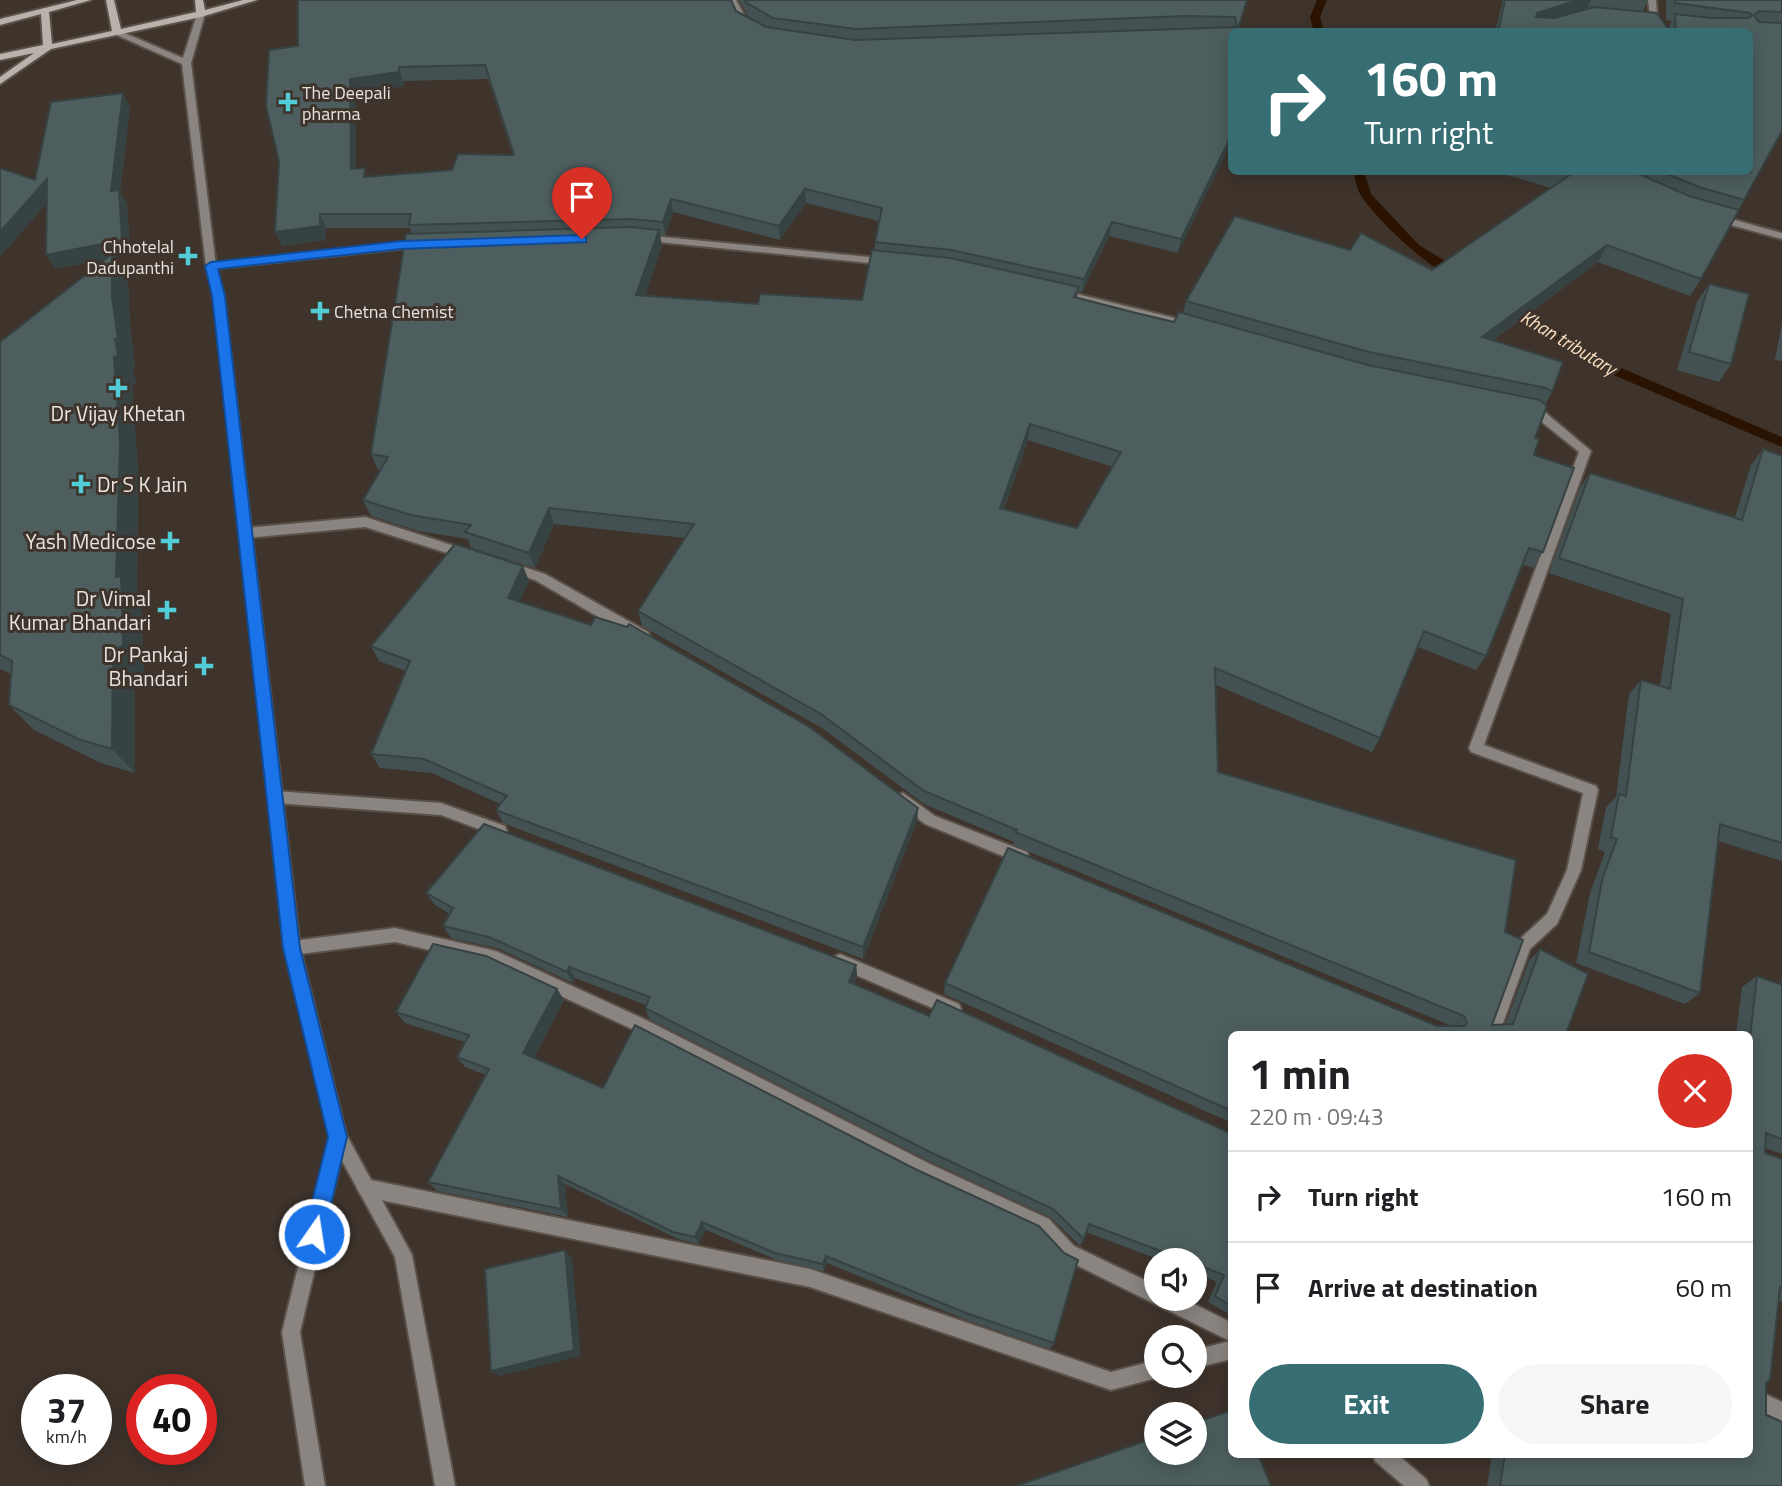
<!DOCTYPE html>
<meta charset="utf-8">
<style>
:root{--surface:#fff;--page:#f6f6f6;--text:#202124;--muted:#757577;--line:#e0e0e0;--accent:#366e74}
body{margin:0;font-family:"Titillium Web",sans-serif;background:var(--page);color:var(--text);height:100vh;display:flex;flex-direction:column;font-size:26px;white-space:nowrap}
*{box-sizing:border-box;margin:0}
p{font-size:23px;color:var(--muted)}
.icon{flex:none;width:38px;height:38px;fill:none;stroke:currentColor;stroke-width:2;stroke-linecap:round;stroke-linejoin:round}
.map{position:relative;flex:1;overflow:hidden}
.drawer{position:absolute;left:1228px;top:1031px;width:525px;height:427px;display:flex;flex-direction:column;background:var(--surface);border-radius:10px;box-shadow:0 4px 18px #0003}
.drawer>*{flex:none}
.hud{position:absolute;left:1228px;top:28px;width:525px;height:147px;border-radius:10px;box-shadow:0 4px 18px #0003;background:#366e74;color:#fff;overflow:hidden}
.controls{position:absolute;left:1144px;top:1248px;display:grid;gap:14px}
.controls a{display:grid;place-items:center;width:63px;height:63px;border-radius:50%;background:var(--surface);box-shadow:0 4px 18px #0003;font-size:35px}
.speed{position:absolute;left:21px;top:1374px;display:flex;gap:14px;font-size:35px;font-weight:700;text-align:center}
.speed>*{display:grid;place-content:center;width:91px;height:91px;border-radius:50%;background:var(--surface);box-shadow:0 4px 18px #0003;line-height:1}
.speed small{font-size:18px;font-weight:400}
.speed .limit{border:10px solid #d22;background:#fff;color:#111}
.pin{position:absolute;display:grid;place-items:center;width:60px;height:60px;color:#fff;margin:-72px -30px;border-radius:50% 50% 50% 0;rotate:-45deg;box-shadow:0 0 7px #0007}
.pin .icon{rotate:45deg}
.me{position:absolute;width:77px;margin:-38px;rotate:13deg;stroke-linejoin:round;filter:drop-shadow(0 0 5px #0008)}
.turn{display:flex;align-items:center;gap:24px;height:147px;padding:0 21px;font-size:32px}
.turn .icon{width:91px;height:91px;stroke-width:2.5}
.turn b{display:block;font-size:49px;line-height:60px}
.round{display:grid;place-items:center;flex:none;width:74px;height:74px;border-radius:37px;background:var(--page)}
.overview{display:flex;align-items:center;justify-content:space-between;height:119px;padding:0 21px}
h1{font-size:42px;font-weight:700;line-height:52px}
.cta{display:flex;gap:14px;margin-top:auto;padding:14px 21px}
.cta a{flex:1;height:80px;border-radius:42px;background:var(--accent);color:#fff;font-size:28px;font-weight:700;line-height:80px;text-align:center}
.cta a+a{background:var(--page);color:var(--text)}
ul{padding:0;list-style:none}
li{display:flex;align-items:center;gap:21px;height:91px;padding:0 21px;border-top:2px solid var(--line)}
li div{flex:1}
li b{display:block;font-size:26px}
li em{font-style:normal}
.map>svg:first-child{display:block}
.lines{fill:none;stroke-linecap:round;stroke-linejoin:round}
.stream{fill:#2a1300;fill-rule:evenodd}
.minor-casing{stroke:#595048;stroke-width:4}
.tertiary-casing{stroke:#595048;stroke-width:4}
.secondary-casing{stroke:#595048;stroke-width:4}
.minor{fill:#8a8581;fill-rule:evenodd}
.tertiary{fill:#8a8581;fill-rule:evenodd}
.secondary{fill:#b9b2aa;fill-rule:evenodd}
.wall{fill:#435152;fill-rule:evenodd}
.shaded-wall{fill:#374242}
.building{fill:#4e5e5f;stroke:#374242;stroke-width:2;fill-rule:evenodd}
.route{fill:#1a73e8;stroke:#114b97;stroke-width:2}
.poi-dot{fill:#52ccd6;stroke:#3e342c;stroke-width:2.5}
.labels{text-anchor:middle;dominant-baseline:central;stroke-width:6;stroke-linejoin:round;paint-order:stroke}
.far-poi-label{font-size:18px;fill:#e9e3dd;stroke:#3e342c;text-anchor:start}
.far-water-label{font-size:19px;font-style:italic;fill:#fcdec1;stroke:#3e342c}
.poi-label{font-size:21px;fill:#e9e3dd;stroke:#3e342c;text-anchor:end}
</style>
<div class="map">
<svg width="1782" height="1486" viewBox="0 0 1782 1486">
<rect width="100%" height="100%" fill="#3e342c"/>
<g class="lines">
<g class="stream">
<path d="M 1317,0 L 1327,0 L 1320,17 L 1324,32 L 1314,32 L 1310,17 Z"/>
<path d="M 1354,172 L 1364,172 L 1371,194 L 1419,245 L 1461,271 L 1461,277 C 1438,281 1375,217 1362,197 C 1357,190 1355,179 1354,172 Z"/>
<path d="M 1509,302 L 1619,367 L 1782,437 L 1782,447 L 1609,373 L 1505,309 L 1505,303 Z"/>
</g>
<defs>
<g id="minor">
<path d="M 728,0 L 736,0 L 746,18 L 753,24 L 752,26 C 737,27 733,12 728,0 Z"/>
<path d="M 1648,0 L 1656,0 L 1658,27 L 1651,25 Z"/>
<path d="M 1713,214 L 1782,233 L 1782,239 L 1709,219 L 1709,215 Z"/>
<path d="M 642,235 L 890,259 L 895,262 L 890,265 L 638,240 L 637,238 Z"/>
<path d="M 422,241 L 426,242 L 426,246 L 211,269 L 206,266 L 211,263 Z"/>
<path d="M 1061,290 L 1191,322 L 1197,326 L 1191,330 L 1057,296 L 1057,292 Z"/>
<path d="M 1526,405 L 1540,408 L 1591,451 L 1484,745 L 1596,786 L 1598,790 L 1581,870 L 1557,924 L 1530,949 L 1499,1034 L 1483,1034 L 1519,940 L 1547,914 L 1567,870 L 1583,793 L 1471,752 L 1469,748 L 1579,452 L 1532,414 L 1522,412 L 1522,406 Z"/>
<path d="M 365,517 L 470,551 L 472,554 L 466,559 L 365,527 L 245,538 L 239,533 L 245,528 Z"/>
<path d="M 509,562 L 545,574 L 648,632 L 650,636 L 648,640 L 638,640 L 535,580 L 504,570 L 503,567 Z"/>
<path d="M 275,791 L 441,803 L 505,826 L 507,831 L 505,836 L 500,837 L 441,815 L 275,803 L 270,801 L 268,797 L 270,793 Z"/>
<path d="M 903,793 L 935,816 L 1027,852 L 1029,857 L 1027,862 L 1022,864 L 925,824 L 898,803 L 896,799 L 898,795 Z"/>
<path d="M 395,928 L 496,951 L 644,1019 L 928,1163 L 1049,1219 L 1074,1246 L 1157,1286 L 1157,1298 L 1182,1298 L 1232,1323 L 1232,1359 L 1195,1368 L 1195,1350 L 1230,1341 L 1062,1258 L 1037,1231 L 916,1175 L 632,1029 L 494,965 L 395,942 L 292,955 L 287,953 L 284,948 L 287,943 L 292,941 Z"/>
<path d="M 840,954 L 959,1004 L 961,1009 L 959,1014 L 953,1017 L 835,966 L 832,961 L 835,956 Z"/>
<path d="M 366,1179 L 810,1269 L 1111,1372 L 1157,1360 L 1157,1376 L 1164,1376 L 1111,1390 L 810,1287 L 366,1197 L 360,1194 L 357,1188 L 360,1182 Z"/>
<path d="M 1750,1387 L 1782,1402 L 1782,1421 L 1750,1406 Z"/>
<path d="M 1373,1454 L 1397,1454 L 1426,1479 L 1429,1486 L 1404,1486 L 1375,1461 Z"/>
</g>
<path id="tertiary" d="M 201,11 L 205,14 L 191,63 L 216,266 L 224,296 L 300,948 L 346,1134 L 412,1255 L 455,1486 L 435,1486 L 395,1257 L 341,1159 L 300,1332 L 325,1486 L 305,1486 L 282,1332 L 330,1137 L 284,948 L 214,296 L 206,266 L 182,64 L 112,33 L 120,31 L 183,58 L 197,14 Z"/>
<path id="secondary" d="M 77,0 L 91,0 L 49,12 L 52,44 L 112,31 L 106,0 L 114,0 L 121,29 L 196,12 L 195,0 L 203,0 L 205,10 L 243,0 L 257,0 L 201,17 L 51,49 L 0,84 L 0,77 L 34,53 L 0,60 L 0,54 L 43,45 L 41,14 L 0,25 L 0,19 Z"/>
</defs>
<use href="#minor" class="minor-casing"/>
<use href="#tertiary" class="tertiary-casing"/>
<use href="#secondary" class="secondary-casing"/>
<use href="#minor" class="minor"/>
<use href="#tertiary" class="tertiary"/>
<use href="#secondary" class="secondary"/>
</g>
<g class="wall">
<path d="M 739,0 L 1247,0 L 1238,32 L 1232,32 L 1178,253 L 1109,236 L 1082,292 L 1078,291 L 1077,298 L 1174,322 L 1183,313 L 1186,301 L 1350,250 L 1432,270 L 1551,188 L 1497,172 L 1750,172 L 1750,32 L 1495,32 L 1503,0 L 1648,0 L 1643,11 L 1668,29 L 1672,21 L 1666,20 L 1666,0 L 1782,0 L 1782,131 L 1701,279 L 1690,296 L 1598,262 L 1493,340 L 1552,392 L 1545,405 L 1535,438 L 1534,455 L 1543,552 L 1533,568 L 1522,564 L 1486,656 L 1476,670 L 1418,647 L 1380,738 L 1372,752 L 1216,685 L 1218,772 L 1492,1025 L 1505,1025 L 1529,961 L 1540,949 L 1566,1034 L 1232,1034 L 1232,1123 L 944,994 L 945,983 L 1437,1026 L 1452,1026 L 1013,845 L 1014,842 L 924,804 L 822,728 L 642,626 L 638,611 L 685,538 L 554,524 L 535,568 L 471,548 L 468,539 L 418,531 L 371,516 L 363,500 L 380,470 L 378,470 L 371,454 L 412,234 L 410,228 L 326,228 L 326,240 L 282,246 L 279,161 L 269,50 L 736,11 L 766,27 L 748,16 ZM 488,79 L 513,155 L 452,170 L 368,177 L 356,169 L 355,93 L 404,86 L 403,81 ZM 806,203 L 879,221 L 875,242 L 875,251 L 862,300 L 758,304 L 645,296 L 662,246 L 660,235 L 665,235 L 673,212 L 780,240 ZM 1028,440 L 1113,467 L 1077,528 L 1004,509 Z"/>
<path d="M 130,107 L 120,192 L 127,204 L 130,254 L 114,257 L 128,282 L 130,325 L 135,367 L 133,367 L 136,384 L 132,385 L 138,470 L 137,595 L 141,602 L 144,672 L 134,674 L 135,773 L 101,763 L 34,730 L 9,705 L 11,674 L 0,669 L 0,342 L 104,259 L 55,269 L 47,204 L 35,180 Z"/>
<path d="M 1709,284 L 1731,364 L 1719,382 L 1677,370 L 1697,302 Z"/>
<path d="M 1782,323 L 1782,361 L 1775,360 Z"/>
<path d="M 1763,449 L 1782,456 L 1782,861 L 1718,841 L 1700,993 L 1685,1004 L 1576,963 L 1590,893 L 1605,852 L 1598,849 L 1606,807 L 1616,797 L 1629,694 L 1641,680 L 1660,686 L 1671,614 L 1549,573 L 1580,488 L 1590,473 L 1735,517 L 1751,465 Z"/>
<path d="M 529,581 L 519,602 L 918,808 L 917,821 L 863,959 L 503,823 L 496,810 L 500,804 L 432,773 L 380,768 L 371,754 L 406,671 L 379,661 L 371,646 Z"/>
<path d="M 426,893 L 856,965 L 857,976 L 854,984 L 929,1016 L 1232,1134 L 1232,1316 L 1208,1302 L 1217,1282 L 1195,1273 L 1195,1260 L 1160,1260 L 1086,1232 L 1084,1239 L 1080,1246 L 1050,1217 L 929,1161 L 649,1019 L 645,1008 L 646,1005 L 575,978 L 573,983 L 497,948 L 451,938 L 443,926 L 450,914 L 435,905 Z"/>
<path d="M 1782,974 L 1782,1154 L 1765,1148 L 1765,1153 L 1782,1159 L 1782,1302 L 1778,1300 L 1766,1383 L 1766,1415 L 1782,1486 L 1487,1486 L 1492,1454 L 1750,1454 L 1750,1034 L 1736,1034 L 1742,987 L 1757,976 L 1781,985 Z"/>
<path d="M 557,989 L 564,1000 L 534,1058 L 1054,1343 L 1050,1349 L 964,1319 L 827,1263 L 824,1271 L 777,1260 L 706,1230 L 699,1244 L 678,1239 L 565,1184 L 568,1217 L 437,1191 L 428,1182 L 486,1075 L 465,1067 L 457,1057 L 465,1042 L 405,1023 L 396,1012 Z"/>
</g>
<g class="shaded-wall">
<path d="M 1578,0 L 1591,0 L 1585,12 L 1530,29 L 1537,13 Z"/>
<path d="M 399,67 L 404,86 L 355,93 L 356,183 L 351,169 L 350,79 Z"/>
<path d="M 123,93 L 130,107 L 120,192 L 127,204 L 130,254 L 114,257 L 128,282 L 130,325 L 135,367 L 133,367 L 136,384 L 132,385 L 138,470 L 137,595 L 141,602 L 144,672 L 134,674 L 135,773 L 112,749 L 113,649 L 116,577 L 114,357 L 115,339 L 112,297 L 112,258 L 55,269 L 46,255 L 111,191 Z"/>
<path d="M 1232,134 L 1232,141 L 1178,253 L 1181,239 Z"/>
<path d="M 47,179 L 56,193 L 0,257 L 0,232 Z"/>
<path d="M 805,189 L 806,203 L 780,240 L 779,226 Z"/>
<path d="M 671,199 L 673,212 L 665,235 L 663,222 Z"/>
<path d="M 320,214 L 326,228 L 326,240 L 282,246 L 275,232 Z"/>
<path d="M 1112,222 L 1109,236 L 1082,292 L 1084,279 Z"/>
<path d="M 659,230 L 662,246 L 640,312 L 636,295 Z"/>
<path d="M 1607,245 L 1598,262 L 1474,353 L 1482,337 Z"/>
<path d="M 1030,424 L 1028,440 L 998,524 L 1000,508 Z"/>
<path d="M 549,508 L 554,524 L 535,568 L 529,553 Z"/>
<path d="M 523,566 L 529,581 L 514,614 L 508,598 Z"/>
<path d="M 918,808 L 917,821 L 863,959 L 863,947 Z"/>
<path d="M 856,965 L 857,976 L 850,993 L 849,982 Z"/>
<path d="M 569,967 L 575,978 L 573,983 L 567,972 Z"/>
<path d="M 557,989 L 564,1000 L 531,1063 L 523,1053 Z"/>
<path d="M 558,1176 L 565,1184 L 568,1217 L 561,1209 Z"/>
<path d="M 702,1222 L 706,1230 L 699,1244 L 695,1237 Z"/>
<path d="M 565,1250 L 572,1258 L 581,1356 L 500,1376 L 491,1371 Z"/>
<path d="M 826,1256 L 827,1263 L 824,1271 L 823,1264 Z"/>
</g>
<g class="building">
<path d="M 298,0 L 731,0 L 736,11 L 766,27 L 855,40 L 1237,27 L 1235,17 L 1184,16 L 856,29 L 773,18 L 747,3 L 745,0 L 1247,0 L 1237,32 L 1232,32 L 1232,134 L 1181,239 L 1112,222 L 1084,279 L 951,250 L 875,242 L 882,208 L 805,189 L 779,226 L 671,199 L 663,222 L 631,219 L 409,225 L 411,214 L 320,214 L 320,226 L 275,232 L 279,161 L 266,106 L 269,50 L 298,46 ZM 485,65 L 514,155 L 458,154 L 452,170 L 364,177 L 365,168 L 351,169 L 350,79 L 399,72 L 399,67 Z"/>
<path d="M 1505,0 L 1578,0 L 1537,13 L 1536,17 L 1555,18 L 1594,7 L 1657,13 L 1670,32 L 1498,32 Z"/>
<path d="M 1675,0 L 1782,0 L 1782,12 L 1759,11 L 1754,15 L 1759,22 L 1782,23 L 1782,131 L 1744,200 L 1699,187 L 1662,172 L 1750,172 L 1750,32 L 1676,32 L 1675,14 L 1711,18 L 1749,18 L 1752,15 L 1750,13 L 1675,3 Z"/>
<path d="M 123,93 L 111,191 L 119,190 L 122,240 L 46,255 L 47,179 L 0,232 L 0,168 L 35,180 L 51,102 Z"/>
<path d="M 1561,172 L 1635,172 L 1689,196 L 1739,210 L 1701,279 L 1607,245 L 1482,337 L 1563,362 L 1552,392 L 1546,388 L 1369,352 L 1186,301 L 1235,216 L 1350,250 L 1361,233 L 1432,270 L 1571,174 Z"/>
<path d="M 631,227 L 659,230 L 636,295 L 758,304 L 760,294 L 862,300 L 872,250 L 950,258 L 1079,287 L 1074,297 L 1136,313 L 1174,322 L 1179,312 L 1368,365 L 1540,400 L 1547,406 L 1535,438 L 1539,439 L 1534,455 L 1574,468 L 1543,552 L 1529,548 L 1486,656 L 1424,631 L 1380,738 L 1215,668 L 1218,772 L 1516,860 L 1505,932 L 1523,940 L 1492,1025 L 1513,1024 L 1540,949 L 1588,974 L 1566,1034 L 1232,1034 L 1232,1111 L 945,983 L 1008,848 L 1437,1026 L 1465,1026 L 1467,1023 L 1464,1016 L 1015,832 L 1017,830 L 924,791 L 821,714 L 638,611 L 694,524 L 549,508 L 529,553 L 465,532 L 471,525 L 411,515 L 363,500 L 388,457 L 371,454 L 406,234 ZM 1030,424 L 1121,452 L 1077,528 L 1000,508 Z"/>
<path d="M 112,254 L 112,297 L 118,339 L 115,339 L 118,356 L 114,357 L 120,442 L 116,577 L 121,576 L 123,646 L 113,649 L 112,749 L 78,739 L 9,705 L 12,661 L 0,655 L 0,342 Z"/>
<path d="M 1709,284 L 1749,294 L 1731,364 L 1689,352 Z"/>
<path d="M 1763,449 L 1782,456 L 1782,843 L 1720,824 L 1700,993 L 1589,952 L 1602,880 L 1617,839 L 1611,837 L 1619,794 L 1626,796 L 1641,680 L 1670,689 L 1683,599 L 1559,558 L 1590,473 L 1742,520 Z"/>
<path d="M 455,544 L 523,566 L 508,598 L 591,625 L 595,617 L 627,627 L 629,624 L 808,726 L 918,808 L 863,947 L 496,810 L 507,796 L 424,759 L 371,754 L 410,661 L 371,646 Z"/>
<path d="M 484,824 L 856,965 L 849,982 L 929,1016 L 937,1000 L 1232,1134 L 1232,1306 L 1215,1296 L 1224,1275 L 1195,1264 L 1195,1260 L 1184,1260 L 1089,1224 L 1084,1239 L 1053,1209 L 930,1152 L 645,1008 L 650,997 L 569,967 L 567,972 L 489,937 L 443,926 L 453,908 L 426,893 Z"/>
<path d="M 433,944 L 486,956 L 557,989 L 523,1053 L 603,1088 L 635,1025 L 915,1169 L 1039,1226 L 1064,1253 L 1078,1260 L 1054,1343 L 966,1313 L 826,1256 L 823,1264 L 775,1253 L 702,1222 L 695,1237 L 673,1232 L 558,1176 L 561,1209 L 428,1182 L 489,1069 L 457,1057 L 469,1035 L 396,1012 Z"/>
<path d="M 1757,976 L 1782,985 L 1782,1139 L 1766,1133 L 1765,1153 L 1782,1159 L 1782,1288 L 1780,1287 L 1770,1380 L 1766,1383 L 1766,1415 L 1782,1422 L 1782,1486 L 1500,1486 L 1505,1454 L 1750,1454 L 1750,1038 Z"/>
<path d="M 565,1250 L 574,1350 L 491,1371 L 485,1269 Z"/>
<path d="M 1232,1410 L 1232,1454 L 1258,1454 L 1271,1486 L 1016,1486 L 1157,1437 L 1157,1452 L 1195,1452 L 1195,1423 Z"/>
</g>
<path class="route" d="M 582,235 L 586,237 L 586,242 L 401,249 L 218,269 L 225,296 L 300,948 L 347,1137 L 324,1234 L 321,1241 L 314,1244 L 307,1241 L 304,1234 L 328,1137 L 283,948 L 212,296 L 205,266 L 211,262 L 401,241 Z"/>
<g class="poi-dot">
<path d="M284.5 91.5h7v7h7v7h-7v7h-7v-7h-7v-7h7z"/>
<path d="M184.5 245.5h7v7h7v7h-7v7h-7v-7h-7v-7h7z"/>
<path d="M316.5 300.5h7v7h7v7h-7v7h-7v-7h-7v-7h7z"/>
<path d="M114.5 377.5h7v7h7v7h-7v7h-7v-7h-7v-7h7z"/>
<path d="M77.5 473.5h7v7h7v7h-7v7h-7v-7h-7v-7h7z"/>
<path d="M166.5 530.5h7v7h7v7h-7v7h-7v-7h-7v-7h7z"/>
<path d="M163.5 599.5h7v7h7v7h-7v7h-7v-7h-7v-7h7z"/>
<path d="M200.5 655.5h7v7h7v7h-7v7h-7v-7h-7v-7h7z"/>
</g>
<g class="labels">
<g class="far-poi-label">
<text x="302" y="92">The Deepali<tspan x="302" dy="21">pharma</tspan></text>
<text x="174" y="246" text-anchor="end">Chhotelal<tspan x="174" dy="21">Dadupanthi</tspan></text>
<text x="334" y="311">Chetna Chemist</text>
</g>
<g class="far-water-label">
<text transform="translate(1569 342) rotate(31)">Khan tributary</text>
</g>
<g class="poi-label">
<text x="118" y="413" text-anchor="middle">Dr Vijay Khetan</text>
<text x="97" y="484" text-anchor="start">Dr S K Jain</text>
<text x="156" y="541">Yash Medicose</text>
<text x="151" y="598">Dr Vimal<tspan x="151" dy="24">Kumar Bhandari</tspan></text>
<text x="188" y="654">Dr Pankaj<tspan x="188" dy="24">Bhandari</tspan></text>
</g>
</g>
</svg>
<div class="controls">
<a><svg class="icon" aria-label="sound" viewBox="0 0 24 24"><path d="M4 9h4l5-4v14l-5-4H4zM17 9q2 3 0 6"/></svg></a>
<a><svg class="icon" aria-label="search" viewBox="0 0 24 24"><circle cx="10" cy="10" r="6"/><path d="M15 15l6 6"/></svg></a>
<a><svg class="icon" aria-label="layers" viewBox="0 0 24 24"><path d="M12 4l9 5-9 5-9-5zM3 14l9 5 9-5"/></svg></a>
</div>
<div class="speed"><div>37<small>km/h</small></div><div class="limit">40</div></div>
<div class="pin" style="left:582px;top:239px;background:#d93025"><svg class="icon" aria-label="arrive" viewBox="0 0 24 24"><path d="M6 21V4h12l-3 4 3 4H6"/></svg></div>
<svg class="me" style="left:314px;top:1234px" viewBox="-20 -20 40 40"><circle r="17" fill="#1a73e8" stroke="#fff" stroke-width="3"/><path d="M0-11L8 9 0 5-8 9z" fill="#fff"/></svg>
<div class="hud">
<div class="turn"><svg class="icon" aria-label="right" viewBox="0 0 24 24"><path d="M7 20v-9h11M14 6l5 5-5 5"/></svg><div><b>160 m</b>Turn right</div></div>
</div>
<section class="drawer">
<div class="overview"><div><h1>1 min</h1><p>220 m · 09:43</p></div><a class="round" style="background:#d93025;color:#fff"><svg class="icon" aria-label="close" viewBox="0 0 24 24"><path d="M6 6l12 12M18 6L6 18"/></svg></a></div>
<ul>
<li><svg class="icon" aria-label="right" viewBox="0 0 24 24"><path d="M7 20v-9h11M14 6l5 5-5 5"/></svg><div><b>Turn right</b></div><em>160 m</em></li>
<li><svg class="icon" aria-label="arrive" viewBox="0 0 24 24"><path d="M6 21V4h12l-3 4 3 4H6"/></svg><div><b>Arrive at destination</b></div><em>60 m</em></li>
</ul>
<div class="cta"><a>Exit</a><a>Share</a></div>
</section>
</div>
